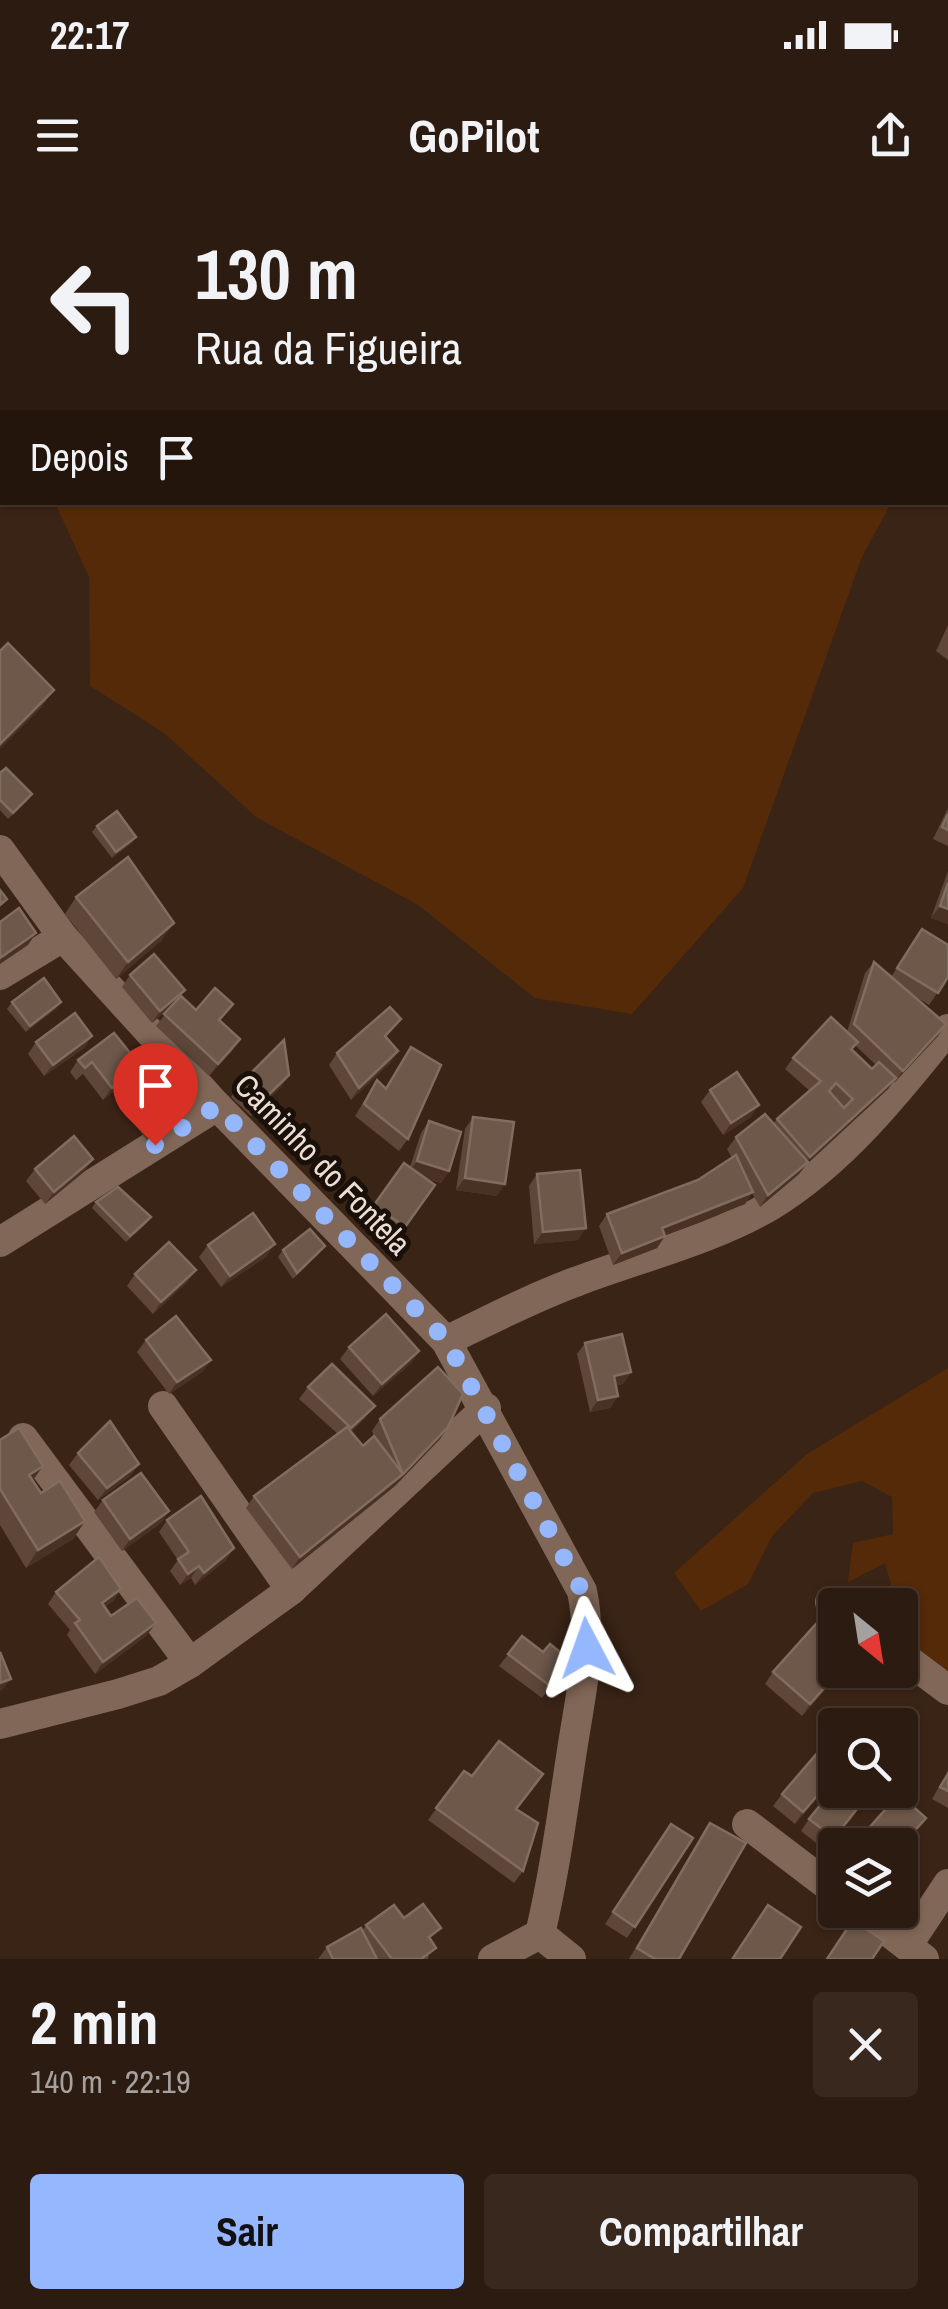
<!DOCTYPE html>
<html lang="pt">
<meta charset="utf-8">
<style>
:root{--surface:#2c1b10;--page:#38281e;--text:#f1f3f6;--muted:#a6a19f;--line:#483930;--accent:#95b7fd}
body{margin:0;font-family:"Archivo Narrow",sans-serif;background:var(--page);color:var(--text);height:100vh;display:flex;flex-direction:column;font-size:38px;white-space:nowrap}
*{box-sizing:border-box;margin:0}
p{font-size:32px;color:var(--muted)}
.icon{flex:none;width:55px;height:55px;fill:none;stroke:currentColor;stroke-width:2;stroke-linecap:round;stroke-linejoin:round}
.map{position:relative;height:1759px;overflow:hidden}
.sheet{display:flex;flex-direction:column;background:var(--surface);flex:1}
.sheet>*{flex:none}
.banner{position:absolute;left:0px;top:0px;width:950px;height:305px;box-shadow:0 2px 8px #0004,0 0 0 2px var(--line);background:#2c1b10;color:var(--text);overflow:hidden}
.needle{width:65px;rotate:150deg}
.fabs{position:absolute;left:818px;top:1388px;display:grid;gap:20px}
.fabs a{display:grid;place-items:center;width:100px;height:100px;border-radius:10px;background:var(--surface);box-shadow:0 2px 8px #0004,0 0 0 2px var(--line);font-size:50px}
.pin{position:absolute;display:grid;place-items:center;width:85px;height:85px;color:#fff;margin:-102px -42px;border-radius:50% 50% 50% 0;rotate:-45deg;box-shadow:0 0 10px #0007}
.pin .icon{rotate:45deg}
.me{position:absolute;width:110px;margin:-55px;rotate:356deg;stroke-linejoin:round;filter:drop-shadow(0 0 8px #0008)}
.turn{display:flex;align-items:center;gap:35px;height:210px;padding:0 30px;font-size:45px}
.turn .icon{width:130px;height:130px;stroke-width:2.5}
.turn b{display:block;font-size:70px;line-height:85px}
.then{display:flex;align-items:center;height:95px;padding:0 30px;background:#0003;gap:20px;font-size:38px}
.round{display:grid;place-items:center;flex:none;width:105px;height:105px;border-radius:10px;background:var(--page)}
.head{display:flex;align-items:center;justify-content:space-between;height:170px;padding:0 30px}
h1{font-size:60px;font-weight:700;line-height:75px}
.action{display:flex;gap:20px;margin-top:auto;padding:20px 30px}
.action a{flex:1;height:115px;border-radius:10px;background:var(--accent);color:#111;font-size:40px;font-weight:700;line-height:115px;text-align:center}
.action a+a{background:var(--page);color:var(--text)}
.status{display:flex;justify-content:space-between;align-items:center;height:70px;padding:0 50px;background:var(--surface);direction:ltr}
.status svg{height:28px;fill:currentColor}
header{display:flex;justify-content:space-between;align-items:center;height:130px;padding:0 30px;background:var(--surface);font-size:45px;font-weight:700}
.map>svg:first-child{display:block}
.green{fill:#542a09}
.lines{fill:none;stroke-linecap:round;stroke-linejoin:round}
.street{stroke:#816757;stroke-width:30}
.wall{fill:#5e4739;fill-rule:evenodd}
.shaded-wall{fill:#493224}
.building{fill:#6d584a;stroke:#816d5f;stroke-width:2.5;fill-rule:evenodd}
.route{stroke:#95b7fd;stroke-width:18;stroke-dasharray:0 32.4}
.labels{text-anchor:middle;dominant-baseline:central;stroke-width:10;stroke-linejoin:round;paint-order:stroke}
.street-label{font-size:32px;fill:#edded5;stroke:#1a100a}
</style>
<div class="status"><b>22:17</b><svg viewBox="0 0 49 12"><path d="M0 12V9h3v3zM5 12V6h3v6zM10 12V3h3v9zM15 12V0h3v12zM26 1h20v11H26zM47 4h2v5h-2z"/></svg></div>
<header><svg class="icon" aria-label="menu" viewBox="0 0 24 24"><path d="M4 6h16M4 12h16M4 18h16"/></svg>GoPilot<svg class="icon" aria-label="share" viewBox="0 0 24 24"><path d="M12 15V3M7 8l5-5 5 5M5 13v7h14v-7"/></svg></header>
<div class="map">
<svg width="948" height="1759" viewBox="0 0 948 1759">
<rect width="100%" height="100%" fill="#3a2416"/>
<g class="green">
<path d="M 86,0 L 948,0 L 948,192 L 948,2 Z"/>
<path d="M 55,303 L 891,303 L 862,357 L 743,688 L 632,814 L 535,798 L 418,705 L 256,617 L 164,533 L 90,486 L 89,377 Z"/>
<path d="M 948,1168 L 948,1471 L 936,1466 L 900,1430 L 900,1405 L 884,1405 L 891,1384 L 885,1363 L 848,1382 L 853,1343 L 893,1334 L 892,1297 L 862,1281 L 813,1293 L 772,1336 L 748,1384 L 701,1411 L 674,1373 L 807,1254 Z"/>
</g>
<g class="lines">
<g class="street">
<path d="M 0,650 L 63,737 L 217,906 L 446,1141 L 582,1391 C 593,1444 581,1492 573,1544 C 563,1608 555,1671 540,1734"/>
<path d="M 0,775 L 63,737"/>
<path d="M 0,1042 L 217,906"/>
<path d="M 446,1141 C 490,1120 533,1097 578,1081 C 641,1057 712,1040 770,1006 C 841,963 897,893 948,829"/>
<path d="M 163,1206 L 291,1390"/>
<path d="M 23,1238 L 190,1463"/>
<path d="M 830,1402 L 835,1406"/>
<path d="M 900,1454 L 948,1490"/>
<path d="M 0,1524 L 118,1494 L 159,1481 L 190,1463 L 291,1390 L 486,1208"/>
<path d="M 747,1624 L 835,1691"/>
<path d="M 860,1710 L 924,1759"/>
<path d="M 540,1734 L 571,1759"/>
<path d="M 907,1746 L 948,1684"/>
<path d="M 493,1759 L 540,1734"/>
</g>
</g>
<g class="wall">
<path d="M 948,425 L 948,460 L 936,451 Z"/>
<path d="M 0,573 L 28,600 L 8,619 L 0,610 Z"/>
<path d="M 948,608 L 948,646 L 933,639 Z"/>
<path d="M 97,626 L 132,643 L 112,658 L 92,632 Z"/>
<path d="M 948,671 L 948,724 L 931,718 Z"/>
<path d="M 76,697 L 162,740 L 116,779 L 65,714 Z"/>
<path d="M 922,729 L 948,777 L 929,805 L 911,794 L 938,836 L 894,883 L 893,882 L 888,889 L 806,965 L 799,974 L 760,1007 L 752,993 L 745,1004 L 665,1035 L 657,1048 L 613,1065 L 599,1026 L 607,1014 L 698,980 L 732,958 L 727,949 L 736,937 L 773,924 L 777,919 L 810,891 L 785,869 L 793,858 L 847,832 L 865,773 L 874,762 L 891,777 ZM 855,845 L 876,865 L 872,869 L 852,850 Z"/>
<path d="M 130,775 L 220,821 L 240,839 L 232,851 L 209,876 L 156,826 L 174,803 L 152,823 L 122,787 Z"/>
<path d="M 12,802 L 57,808 L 26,832 L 7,809 Z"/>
<path d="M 401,819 L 386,837 L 398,851 L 390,863 L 351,900 L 329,865 L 337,853 Z"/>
<path d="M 92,836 L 84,848 L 44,876 L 28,854 L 36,842 Z"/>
<path d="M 411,847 L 408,939 L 399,951 L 355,916 L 377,880 L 385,888 Z"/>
<path d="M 78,860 L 140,865 L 131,877 L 103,900 L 83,874 L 76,880 L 70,872 Z"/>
<path d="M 289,875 L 281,887 L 251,916 L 231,897 L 239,885 Z"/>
<path d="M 710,890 L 751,917 L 723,935 L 701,902 Z"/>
<path d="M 129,895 L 186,909 L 178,921 L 150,944 L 121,907 Z"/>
<path d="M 473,917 L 497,996 L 456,990 L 465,929 Z"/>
<path d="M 429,921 L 449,971 L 441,983 L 427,979 L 435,985 L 397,1039 L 365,1017 L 404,963 L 410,967 L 421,933 Z"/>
<path d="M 35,969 L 85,971 L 45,1004 L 26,981 Z"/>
<path d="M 537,974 L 578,1040 L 534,1044 L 529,986 Z"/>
<path d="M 96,1002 L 151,1017 L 147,1023 L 126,1042 L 92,1008 Z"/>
<path d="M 208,1045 L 267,1056 L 221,1087 L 199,1057 Z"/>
<path d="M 283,1050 L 320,1052 L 293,1079 L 278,1057 Z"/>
<path d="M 196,1070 L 187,1082 L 153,1114 L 127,1086 L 135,1074 Z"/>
<path d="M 146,1140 L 211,1160 L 202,1172 L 169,1194 L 137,1152 Z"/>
<path d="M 585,1143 L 631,1172 L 623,1184 L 616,1185 L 618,1196 L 610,1208 L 590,1212 L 577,1154 Z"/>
<path d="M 349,1147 L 419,1151 L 411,1163 L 373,1196 L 340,1159 Z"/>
<path d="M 308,1187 L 366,1217 L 351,1232 L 363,1246 L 374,1236 L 372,1231 L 380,1219 L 448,1227 L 440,1239 L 395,1286 L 292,1369 L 246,1308 L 254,1296 L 338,1234 L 299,1199 Z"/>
<path d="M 0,1240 L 41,1293 L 85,1321 L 73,1339 L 26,1368 L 0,1325 Z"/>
<path d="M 78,1253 L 139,1264 L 130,1276 L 98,1300 L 69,1265 Z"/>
<path d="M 103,1300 L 169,1311 L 161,1323 L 122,1351 L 94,1312 Z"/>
<path d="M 167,1320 L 234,1348 L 226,1360 L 195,1385 L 191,1378 L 180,1385 L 170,1371 L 178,1360 L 159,1332 Z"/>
<path d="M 121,1389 L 113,1401 L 105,1407 L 111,1416 L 147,1435 L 95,1474 L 67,1435 L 70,1430 L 48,1404 L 56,1392 Z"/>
<path d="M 522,1436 L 543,1452 L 570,1460 L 542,1498 L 499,1466 Z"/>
<path d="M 842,1470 L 802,1516 L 765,1484 L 773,1472 Z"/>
<path d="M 464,1571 L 516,1610 L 523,1671 L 514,1683 L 428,1620 Z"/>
<path d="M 948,1571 L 948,1608 L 932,1599 Z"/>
<path d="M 835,1577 L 795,1624 L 773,1606 L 782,1594 Z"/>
<path d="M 873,1590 L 825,1650 L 801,1631 L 809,1619 Z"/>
<path d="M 710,1623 L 679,1759 L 629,1759 L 702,1635 Z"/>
<path d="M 671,1624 L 693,1638 L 627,1738 L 605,1724 Z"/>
<path d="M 404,1718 L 431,1741 L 428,1759 L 318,1759 L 327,1747 L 362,1731 L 366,1725 Z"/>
</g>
<g class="shaded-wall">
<path d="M 54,490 L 42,507 L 0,549 L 0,544 Z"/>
<path d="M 136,637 L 132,643 L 112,658 L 116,652 Z"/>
<path d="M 940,706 L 948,709 L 948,724 L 931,718 Z"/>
<path d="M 174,723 L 162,740 L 116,779 L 128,762 Z"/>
<path d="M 36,733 L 28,745 L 0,764 L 0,758 Z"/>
<path d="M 185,790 L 176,802 L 152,823 L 160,811 Z"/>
<path d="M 61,802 L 57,808 L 26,832 L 30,826 Z"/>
<path d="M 946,824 L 938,836 L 894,883 L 903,871 Z"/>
<path d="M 92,836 L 84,848 L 44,876 L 53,865 Z"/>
<path d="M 240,839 L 232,851 L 209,876 L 218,864 Z"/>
<path d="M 398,851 L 390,863 L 351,900 L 359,888 Z"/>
<path d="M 140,865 L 131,877 L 103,900 L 112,888 Z"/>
<path d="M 289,875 L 281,887 L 251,916 L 259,904 Z"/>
<path d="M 896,878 L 888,889 L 806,965 L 799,974 L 760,1007 L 768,995 L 804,965 L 810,957 Z"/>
<path d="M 759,905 L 751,917 L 723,935 L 731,923 Z"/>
<path d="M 186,909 L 178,921 L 150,944 L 158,932 Z"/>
<path d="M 93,959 L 85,971 L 45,1004 L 54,992 Z"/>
<path d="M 417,961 L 449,971 L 441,983 L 408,973 Z"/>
<path d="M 465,978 L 505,984 L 497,996 L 456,990 Z"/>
<path d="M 753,992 L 745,1004 L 654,1040 L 662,1028 Z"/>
<path d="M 586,1028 L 578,1040 L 534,1044 L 543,1032 Z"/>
<path d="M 665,1036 L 657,1048 L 613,1065 L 622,1053 Z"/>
<path d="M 275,1044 L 267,1056 L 221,1087 L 230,1076 Z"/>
<path d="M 196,1070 L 187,1082 L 153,1114 L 161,1102 Z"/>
<path d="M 419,1151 L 411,1163 L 373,1196 L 382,1184 Z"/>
<path d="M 211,1160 L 202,1172 L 169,1194 L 177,1182 Z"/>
<path d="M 631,1172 L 623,1184 L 605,1187 L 614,1176 Z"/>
<path d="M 618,1196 L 610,1208 L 590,1212 L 598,1200 Z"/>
<path d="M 375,1206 L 366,1217 L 343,1239 L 351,1228 Z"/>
<path d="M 448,1227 L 440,1239 L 395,1286 L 292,1369 L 300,1357 Z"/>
<path d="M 139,1264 L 130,1276 L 98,1300 L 107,1288 Z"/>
<path d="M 43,1266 L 31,1283 L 29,1275 Z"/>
<path d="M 169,1311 L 161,1323 L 122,1351 L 130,1339 Z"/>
<path d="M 85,1321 L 73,1339 L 26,1368 L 38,1350 Z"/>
<path d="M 234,1348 L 226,1360 L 195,1385 L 204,1373 Z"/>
<path d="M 199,1366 L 191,1378 L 180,1385 L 188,1374 Z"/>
<path d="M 121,1389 L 113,1401 L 94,1415 L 102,1403 Z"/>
<path d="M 156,1423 L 147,1435 L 95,1474 L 103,1462 Z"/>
<path d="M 840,1470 L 842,1470 L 802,1516 L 810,1504 Z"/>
<path d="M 11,1479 L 2,1490 L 0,1491 L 0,1483 Z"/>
<path d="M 835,1575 L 835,1577 L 795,1624 L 803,1612 Z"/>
</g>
<g class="building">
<path d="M 0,7 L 2,8 L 2,29 L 0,46 Z"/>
<path d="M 0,51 L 2,51 L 2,76 L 0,86 Z"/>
<path d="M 8,443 L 54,490 L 0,544 L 0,451 Z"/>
<path d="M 6,568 L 32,594 L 13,613 L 0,600 L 0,573 Z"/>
<path d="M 117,611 L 136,637 L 116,652 L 97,626 Z"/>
<path d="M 948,614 L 948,630 L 942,627 Z"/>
<path d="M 128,657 L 174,723 L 128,762 L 76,697 Z"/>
<path d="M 948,683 L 948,709 L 940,706 Z"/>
<path d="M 0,690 L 7,699 L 0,705 Z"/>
<path d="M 19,708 L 36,733 L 0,758 L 0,722 Z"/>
<path d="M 922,729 L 948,745 L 948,777 L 938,793 L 897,768 Z"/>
<path d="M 154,754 L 185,790 L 160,811 L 130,775 Z"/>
<path d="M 874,762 L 946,824 L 903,871 L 854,824 Z"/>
<path d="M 44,778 L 61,802 L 30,826 L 12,802 Z"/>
<path d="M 215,788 L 233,804 L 219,820 L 240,839 L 218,864 L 164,814 L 181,796 L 196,810 Z"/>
<path d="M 390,807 L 401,819 L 385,836 L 398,851 L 359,888 L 337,853 Z"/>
<path d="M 75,813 L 92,836 L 53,865 L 36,842 Z"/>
<path d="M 831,817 L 858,842 L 851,849 L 872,869 L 879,862 L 896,878 L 810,957 L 777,919 L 821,881 L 793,858 ZM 836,883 L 853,899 L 844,908 L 829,891 Z"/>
<path d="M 114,833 L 140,865 L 112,888 L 92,862 L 85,868 L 78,860 Z"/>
<path d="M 284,840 L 289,875 L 259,904 L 239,885 Z"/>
<path d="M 411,847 L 441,865 L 408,939 L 364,904 L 377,880 L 386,889 Z"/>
<path d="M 154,872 L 186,909 L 158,932 L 129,895 Z"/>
<path d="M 737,872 L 759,905 L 731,923 L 710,890 Z"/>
<path d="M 765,914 L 808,962 L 768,995 L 736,937 Z"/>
<path d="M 473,917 L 514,922 L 505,984 L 465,978 Z"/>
<path d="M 429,921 L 461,932 L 449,971 L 417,961 Z"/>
<path d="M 74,936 L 93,959 L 54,992 L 35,969 Z"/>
<path d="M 736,955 L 753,992 L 662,1028 L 665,1036 L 622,1053 L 607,1014 L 698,980 Z"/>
<path d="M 404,963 L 435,985 L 405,1027 L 374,1005 Z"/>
<path d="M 580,970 L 586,1028 L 543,1032 L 537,974 Z"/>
<path d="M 118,987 L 151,1017 L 130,1036 L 96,1002 Z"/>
<path d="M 253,1013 L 275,1044 L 230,1076 L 208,1045 Z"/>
<path d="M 310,1029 L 325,1046 L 297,1073 L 283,1050 Z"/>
<path d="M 169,1042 L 196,1070 L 161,1102 L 135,1074 Z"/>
<path d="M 386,1114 L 419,1151 L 382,1184 L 349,1147 Z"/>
<path d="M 176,1116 L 211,1160 L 177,1182 L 146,1140 Z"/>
<path d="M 622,1134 L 631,1172 L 614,1176 L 618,1196 L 598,1200 L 585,1143 Z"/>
<path d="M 332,1164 L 375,1206 L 351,1228 L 308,1187 Z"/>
<path d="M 438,1167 L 463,1194 L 448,1227 L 403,1274 L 300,1357 L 254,1296 L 347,1227 L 363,1246 L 374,1236 L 403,1274 L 380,1219 Z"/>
<path d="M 110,1221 L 139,1264 L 107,1288 L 78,1253 Z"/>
<path d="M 19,1228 L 43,1266 L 29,1275 L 41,1293 L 60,1281 L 85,1321 L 38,1350 L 0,1289 L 0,1240 Z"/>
<path d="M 141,1273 L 169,1311 L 130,1339 L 103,1300 Z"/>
<path d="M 201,1296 L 234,1348 L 204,1373 L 199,1366 L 188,1374 L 178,1359 L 189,1352 L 167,1320 Z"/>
<path d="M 99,1357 L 121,1389 L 102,1403 L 111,1416 L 137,1398 L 156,1423 L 103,1462 L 75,1423 L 80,1420 L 56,1392 Z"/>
<path d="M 832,1406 L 835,1409 L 835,1470 L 840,1470 L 810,1504 L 773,1472 Z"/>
<path d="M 522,1436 L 543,1452 L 550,1444 L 570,1460 L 550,1486 L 508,1454 Z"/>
<path d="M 0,1452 L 11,1479 L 0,1483 Z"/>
<path d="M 499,1541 L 543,1574 L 516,1609 L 538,1623 L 523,1671 L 436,1608 L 464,1571 L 472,1576 Z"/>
<path d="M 825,1544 L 835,1552 L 835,1575 L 803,1612 L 782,1594 Z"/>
<path d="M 948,1574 L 948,1591 L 940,1587 Z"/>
<path d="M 835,1587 L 835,1590 L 872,1590 L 834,1638 L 809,1619 Z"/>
<path d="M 899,1594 L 926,1618 L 900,1647 L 900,1645 L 854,1645 Z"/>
<path d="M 710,1623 L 746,1643 L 679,1759 L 655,1759 L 637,1748 Z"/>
<path d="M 671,1624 L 693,1638 L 635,1727 L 613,1712 Z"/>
<path d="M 423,1704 L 441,1728 L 429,1737 L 436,1748 L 421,1759 L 392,1759 L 366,1725 L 394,1705 L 404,1718 Z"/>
<path d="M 768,1705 L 801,1727 L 780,1759 L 735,1759 L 733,1758 Z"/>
<path d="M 853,1720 L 884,1741 L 872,1759 L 827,1759 Z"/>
<path d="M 361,1728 L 377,1759 L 333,1759 L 327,1747 Z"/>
</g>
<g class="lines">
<path class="route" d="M 155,945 L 217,906 L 446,1140 L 582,1391 L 587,1448"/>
</g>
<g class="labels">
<g class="street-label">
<text transform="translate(323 964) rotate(46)">Caminho do Fontela</text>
</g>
</g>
</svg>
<div class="fabs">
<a><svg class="needle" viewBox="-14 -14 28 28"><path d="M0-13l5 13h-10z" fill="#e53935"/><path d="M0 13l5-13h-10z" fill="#a6a19f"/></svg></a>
<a><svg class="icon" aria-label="search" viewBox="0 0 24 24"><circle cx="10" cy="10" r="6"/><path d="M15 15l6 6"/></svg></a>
<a><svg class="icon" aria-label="layers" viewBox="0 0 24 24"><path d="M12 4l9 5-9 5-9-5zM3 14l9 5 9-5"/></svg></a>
</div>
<div class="pin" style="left:155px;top:945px;background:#d93025"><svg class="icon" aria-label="arrive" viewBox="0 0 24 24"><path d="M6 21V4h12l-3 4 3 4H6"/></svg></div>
<svg class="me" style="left:587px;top:1448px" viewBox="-20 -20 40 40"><path d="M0-17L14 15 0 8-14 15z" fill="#95b7fd" stroke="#fff" stroke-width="4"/></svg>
<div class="banner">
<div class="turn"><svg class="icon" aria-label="left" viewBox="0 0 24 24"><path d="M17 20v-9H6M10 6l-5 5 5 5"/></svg><div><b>130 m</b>Rua da Figueira</div></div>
<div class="then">Depois<svg class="icon" aria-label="arrive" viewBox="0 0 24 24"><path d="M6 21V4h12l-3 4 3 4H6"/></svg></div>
</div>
</div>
<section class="sheet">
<div class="head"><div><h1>2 min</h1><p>140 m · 22:19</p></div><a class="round"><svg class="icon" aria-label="close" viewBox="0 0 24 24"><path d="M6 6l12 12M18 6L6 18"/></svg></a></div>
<div class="action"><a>Sair</a><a>Compartilhar</a></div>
</section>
